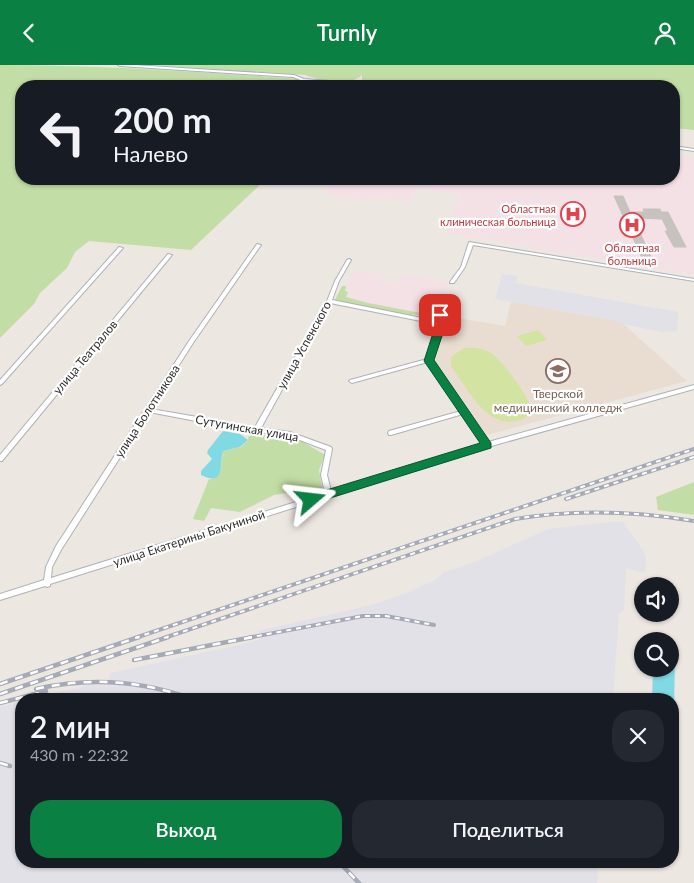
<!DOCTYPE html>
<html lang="ru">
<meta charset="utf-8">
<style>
:root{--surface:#171b24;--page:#242831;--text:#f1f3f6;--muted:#9ea1a6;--accent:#0b8043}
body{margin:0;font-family:Lato,sans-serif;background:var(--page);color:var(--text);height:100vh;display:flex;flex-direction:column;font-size:19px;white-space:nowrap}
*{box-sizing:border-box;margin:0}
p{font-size:16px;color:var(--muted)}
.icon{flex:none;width:28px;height:28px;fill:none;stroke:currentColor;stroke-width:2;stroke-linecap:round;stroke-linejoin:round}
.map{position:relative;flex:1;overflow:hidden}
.side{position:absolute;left:15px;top:628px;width:664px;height:175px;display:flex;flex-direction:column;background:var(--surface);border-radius:20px;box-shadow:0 1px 4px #0004}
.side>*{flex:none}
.banner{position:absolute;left:15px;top:15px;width:665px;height:105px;border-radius:20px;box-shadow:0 1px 4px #0004;background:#171b24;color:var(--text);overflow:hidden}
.buttons{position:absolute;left:634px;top:512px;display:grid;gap:10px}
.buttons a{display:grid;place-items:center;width:45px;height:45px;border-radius:50%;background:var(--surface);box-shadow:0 1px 4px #0004;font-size:25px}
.pin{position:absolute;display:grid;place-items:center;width:42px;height:42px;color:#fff;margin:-21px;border-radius:10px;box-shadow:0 2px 8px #0006}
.me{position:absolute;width:55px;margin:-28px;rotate:73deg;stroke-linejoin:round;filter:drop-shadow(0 0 4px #0008)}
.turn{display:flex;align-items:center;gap:18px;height:105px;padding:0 15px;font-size:22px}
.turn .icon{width:65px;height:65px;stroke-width:2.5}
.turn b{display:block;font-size:35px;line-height:42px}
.round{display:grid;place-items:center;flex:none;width:52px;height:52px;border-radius:20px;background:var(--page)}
.overview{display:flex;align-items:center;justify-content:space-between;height:85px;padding:0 15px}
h1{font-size:30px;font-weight:600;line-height:38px}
.cta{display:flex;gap:10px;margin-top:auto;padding:10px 15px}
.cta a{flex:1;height:58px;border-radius:20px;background:var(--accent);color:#fff;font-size:20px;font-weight:600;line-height:58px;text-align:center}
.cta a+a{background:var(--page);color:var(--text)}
header{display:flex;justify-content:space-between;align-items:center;height:65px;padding:0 15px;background:var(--accent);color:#fff;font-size:22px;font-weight:600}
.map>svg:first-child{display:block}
.industrial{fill:#e2e1e7}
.education{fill:#e9dcd1}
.medical{fill:#f3e1e5}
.green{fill:#c2dda5}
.pitch{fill:#d3e3a2}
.water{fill:#81dae3}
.building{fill:#c6c2bd;stroke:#c9c2bb}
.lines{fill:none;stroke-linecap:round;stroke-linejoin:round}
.minor-casing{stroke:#aeb2b8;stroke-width:2}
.minor{fill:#fff;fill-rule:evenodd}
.rail-far1-casing{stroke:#a5aab6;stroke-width:4}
.rail-casing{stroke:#a5aab6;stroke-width:4.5}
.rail-far1{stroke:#fff;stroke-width:2;stroke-dasharray:5;stroke-linecap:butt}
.rail{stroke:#fff;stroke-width:2.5;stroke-dasharray:8;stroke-linecap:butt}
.route{fill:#0b8043;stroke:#07532c}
.labels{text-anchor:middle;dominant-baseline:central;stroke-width:4.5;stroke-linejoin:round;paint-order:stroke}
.far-health-label{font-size:11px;fill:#be3a42;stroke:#fff;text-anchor:end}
.street-label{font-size:12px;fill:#2e2e2e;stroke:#fff}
.education-label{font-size:12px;fill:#785e54;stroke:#fff}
</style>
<header><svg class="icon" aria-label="back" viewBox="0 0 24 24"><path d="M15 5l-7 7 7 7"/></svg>Turnly<svg class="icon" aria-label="person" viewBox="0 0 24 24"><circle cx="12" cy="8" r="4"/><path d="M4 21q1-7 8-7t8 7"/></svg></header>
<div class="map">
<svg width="694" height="818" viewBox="0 0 694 818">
<rect width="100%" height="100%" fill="#ede7e2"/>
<g class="industrial">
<path d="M 502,209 L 518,211 L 516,218 L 678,247 L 677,266 L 663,267 L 495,234 Z"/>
<path d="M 611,457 L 623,457 L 644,487 L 646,494 L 645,508 L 626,503 L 624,545 L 619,549 L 613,634 L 28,634 L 89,620 L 107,620 L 111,608 L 260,575 L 258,566 L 376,539 L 406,528 L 435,515 L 444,507 L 472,498 L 548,464 Z"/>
<path d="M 21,636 L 21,796 L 599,796 L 597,818 L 0,818 L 0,642 Z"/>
</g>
<path class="education" d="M 511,237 L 621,257 L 687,316 L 487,370 L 433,295 L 446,254 L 456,256 L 458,253 L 505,261 Z"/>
<g class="medical">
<path d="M 674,91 L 694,93 L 694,210 L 446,168 L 460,130 L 418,123 L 410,137 L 370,131 L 367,136 L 324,129 L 334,114 L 674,114 Z"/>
<path d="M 356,205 L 384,210 L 381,216 L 393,219 L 403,210 L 448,217 L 435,251 L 340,234 Z"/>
</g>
<g class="green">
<path d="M 0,0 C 100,0 199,7 299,14 L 303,21 L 21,21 L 21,114 L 270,114 L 263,117 L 191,185 L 89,176 L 75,187 L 67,203 L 40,228 L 34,239 L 0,273 Z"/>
<path d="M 156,0 L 694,0 L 694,65 L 674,63 L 674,21 L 362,21 L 362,10 C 350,22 320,15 305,10 Z"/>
<path d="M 342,221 L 346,221 L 345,226 L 348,227 L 346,232 L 368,238 L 431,250 L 435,254 L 432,255 L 420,253 L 421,251 L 413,249 L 411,251 L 335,235 Z"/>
<path d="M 249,369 L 296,373 L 325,390 L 319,405 L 322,423 L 274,430 L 240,447 L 211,443 L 204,456 L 193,454 L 209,414 L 216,413 L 221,402 L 223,386 L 241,382 L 248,375 Z"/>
<path d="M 694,417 L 694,450 L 658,445 L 656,432 Z"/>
</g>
<g class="pitch">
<path d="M 538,265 L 547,275 L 526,281 L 517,271 Z"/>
<path d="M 464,283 C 474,282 483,283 491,288 C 501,294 531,334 531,345 L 525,353 C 489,370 469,325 451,301 L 451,292 Z"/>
</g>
<g class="water">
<path d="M 223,366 L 240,369 L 248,375 L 240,382 L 223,386 C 219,401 225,422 201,410 L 201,406 L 212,394 L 207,388 L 208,385 Z"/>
<path d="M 670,589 L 675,590 L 674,649 L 672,634 L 652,634 L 653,604 L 670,604 Z"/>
</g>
<path class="building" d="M 614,131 L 623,131 L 630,147 L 644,147 L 643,144 L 660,144 L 661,147 L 668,147 L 686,182 L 674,182 L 665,166 L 668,166 L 662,154 L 633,153 L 651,191 L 641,191 Z"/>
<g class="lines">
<defs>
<g id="minor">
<path d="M 118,0 L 134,0 L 294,10 L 304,14 L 344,17 L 353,21 L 349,21 L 343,19 L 303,16 L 293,12 L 120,1 Z"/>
<path d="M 674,81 L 694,84 L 694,86 L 674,83 Z"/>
<path d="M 469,177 L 694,214 L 694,216 L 473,180 L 465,202 L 454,218 L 450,218 L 450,217 L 461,202 Z"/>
<path d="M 257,179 L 261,180 L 193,278 L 151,344 L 255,362 L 327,236 L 335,216 L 347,195 L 349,194 L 351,195 L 339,216 L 332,235 L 437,256 L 438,249 L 442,249 L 442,250 L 441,268 L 432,295 L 488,377 L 694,320 L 694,324 L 488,382 L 50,519 L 50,521 L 47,522 L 45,521 L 0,535 L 0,529 L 44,515 L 46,502 L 56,481 L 189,276 ZM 330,238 L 436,259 L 435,268 L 427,294 L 350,315 L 349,316 L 352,318 L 428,297 L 461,346 L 389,366 L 388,368 L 389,370 L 391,370 L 463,349 L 483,379 L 331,426 L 327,410 L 332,384 L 331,382 L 290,367 L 261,363 ZM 149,347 L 238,364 L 289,371 L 326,385 L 321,410 L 325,428 L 51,513 L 52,502 L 61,485 Z"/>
<path d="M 119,182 L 123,183 L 2,319 L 0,320 L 0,315 Z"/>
<path d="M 168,189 L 172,190 L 2,396 L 0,396 L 0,390 Z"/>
</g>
</defs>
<use href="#minor" class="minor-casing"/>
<use href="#minor" class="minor"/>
<defs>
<g id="rail-far1">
<path d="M 566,434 L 694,392"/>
<path d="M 135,573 L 694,384"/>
<path d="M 164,573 L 515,454 C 575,444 634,446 694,456"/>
<path d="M 247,573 L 363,551 L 386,551 L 434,560"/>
</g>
<g id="rail">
<path d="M 134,595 L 253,572"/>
<path d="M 0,619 L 139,572"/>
<path d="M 36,624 C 90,612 140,615 192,634"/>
<path d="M 0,629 L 168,572"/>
<path d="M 0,638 L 46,626"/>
<path d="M 0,698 L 10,701"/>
<path d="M 338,796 L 359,818"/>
</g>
</defs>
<use href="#rail-far1" class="rail-far1-casing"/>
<use href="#rail" class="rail-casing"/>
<use href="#rail-far1" class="rail-far1"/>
<use href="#rail" class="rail"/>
</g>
<path class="route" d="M 440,247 L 445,250 L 443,268 L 434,295 L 491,378 L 491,383 L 311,439 L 307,438 L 307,431 L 480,378 L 424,296 L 433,268 L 436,250 Z"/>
<defs>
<symbol id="hospital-ring" viewBox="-11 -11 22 22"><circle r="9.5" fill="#fff" stroke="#e0444e" stroke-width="1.5"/><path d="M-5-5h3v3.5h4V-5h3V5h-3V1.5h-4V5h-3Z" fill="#e0444e"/></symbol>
<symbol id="university-ring" viewBox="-11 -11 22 22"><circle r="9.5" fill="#fff" stroke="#8d6e63" stroke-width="1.5"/><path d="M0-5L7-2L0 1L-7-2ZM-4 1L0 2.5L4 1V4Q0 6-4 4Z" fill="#8d6e63"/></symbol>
</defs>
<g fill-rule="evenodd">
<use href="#hospital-ring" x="559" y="135" width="28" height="28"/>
<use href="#hospital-ring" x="618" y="146" width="28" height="28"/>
<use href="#university-ring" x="544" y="292" width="28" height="28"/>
</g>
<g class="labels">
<g class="far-health-label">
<text x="556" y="143">Областная<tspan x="556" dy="13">клиническая больница</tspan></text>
<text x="632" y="182" text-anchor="middle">Областная<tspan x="632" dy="13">больница</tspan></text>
</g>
<g class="street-label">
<text transform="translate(304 280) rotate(-61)">улица Успенского</text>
<text transform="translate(85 292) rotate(-50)">улица Театралов</text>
<text transform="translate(147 346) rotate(-57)">улица Болотникова</text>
<text transform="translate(247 363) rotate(10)">Сутугинская улица</text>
<text transform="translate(189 473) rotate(-18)">улица Екатерины Бакуниной</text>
</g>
<g class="education-label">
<text x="558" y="328">Тверской<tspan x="558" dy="14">медицинский колледж</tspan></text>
</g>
</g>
</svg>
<div class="buttons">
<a><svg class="icon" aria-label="sound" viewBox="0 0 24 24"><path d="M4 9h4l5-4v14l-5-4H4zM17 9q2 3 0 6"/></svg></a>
<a><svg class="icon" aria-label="search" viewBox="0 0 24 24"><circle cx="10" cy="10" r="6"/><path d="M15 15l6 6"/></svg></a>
</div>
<div class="pin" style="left:440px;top:250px;background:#d93025"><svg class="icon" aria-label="arrive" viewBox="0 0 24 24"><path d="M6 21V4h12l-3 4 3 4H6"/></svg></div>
<svg class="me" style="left:311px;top:435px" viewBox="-20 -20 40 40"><path d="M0-17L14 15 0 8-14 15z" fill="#0b8043" stroke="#fff" stroke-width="4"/></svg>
<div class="banner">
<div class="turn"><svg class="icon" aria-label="left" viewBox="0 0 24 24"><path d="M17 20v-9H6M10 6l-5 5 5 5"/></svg><div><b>200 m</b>Налево</div></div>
</div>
<section class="side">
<div class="overview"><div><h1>2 мин</h1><p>430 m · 22:32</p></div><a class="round"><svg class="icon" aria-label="close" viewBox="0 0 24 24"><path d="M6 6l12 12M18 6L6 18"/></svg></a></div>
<div class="cta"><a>Выход</a><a>Поделиться</a></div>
</section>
</div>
